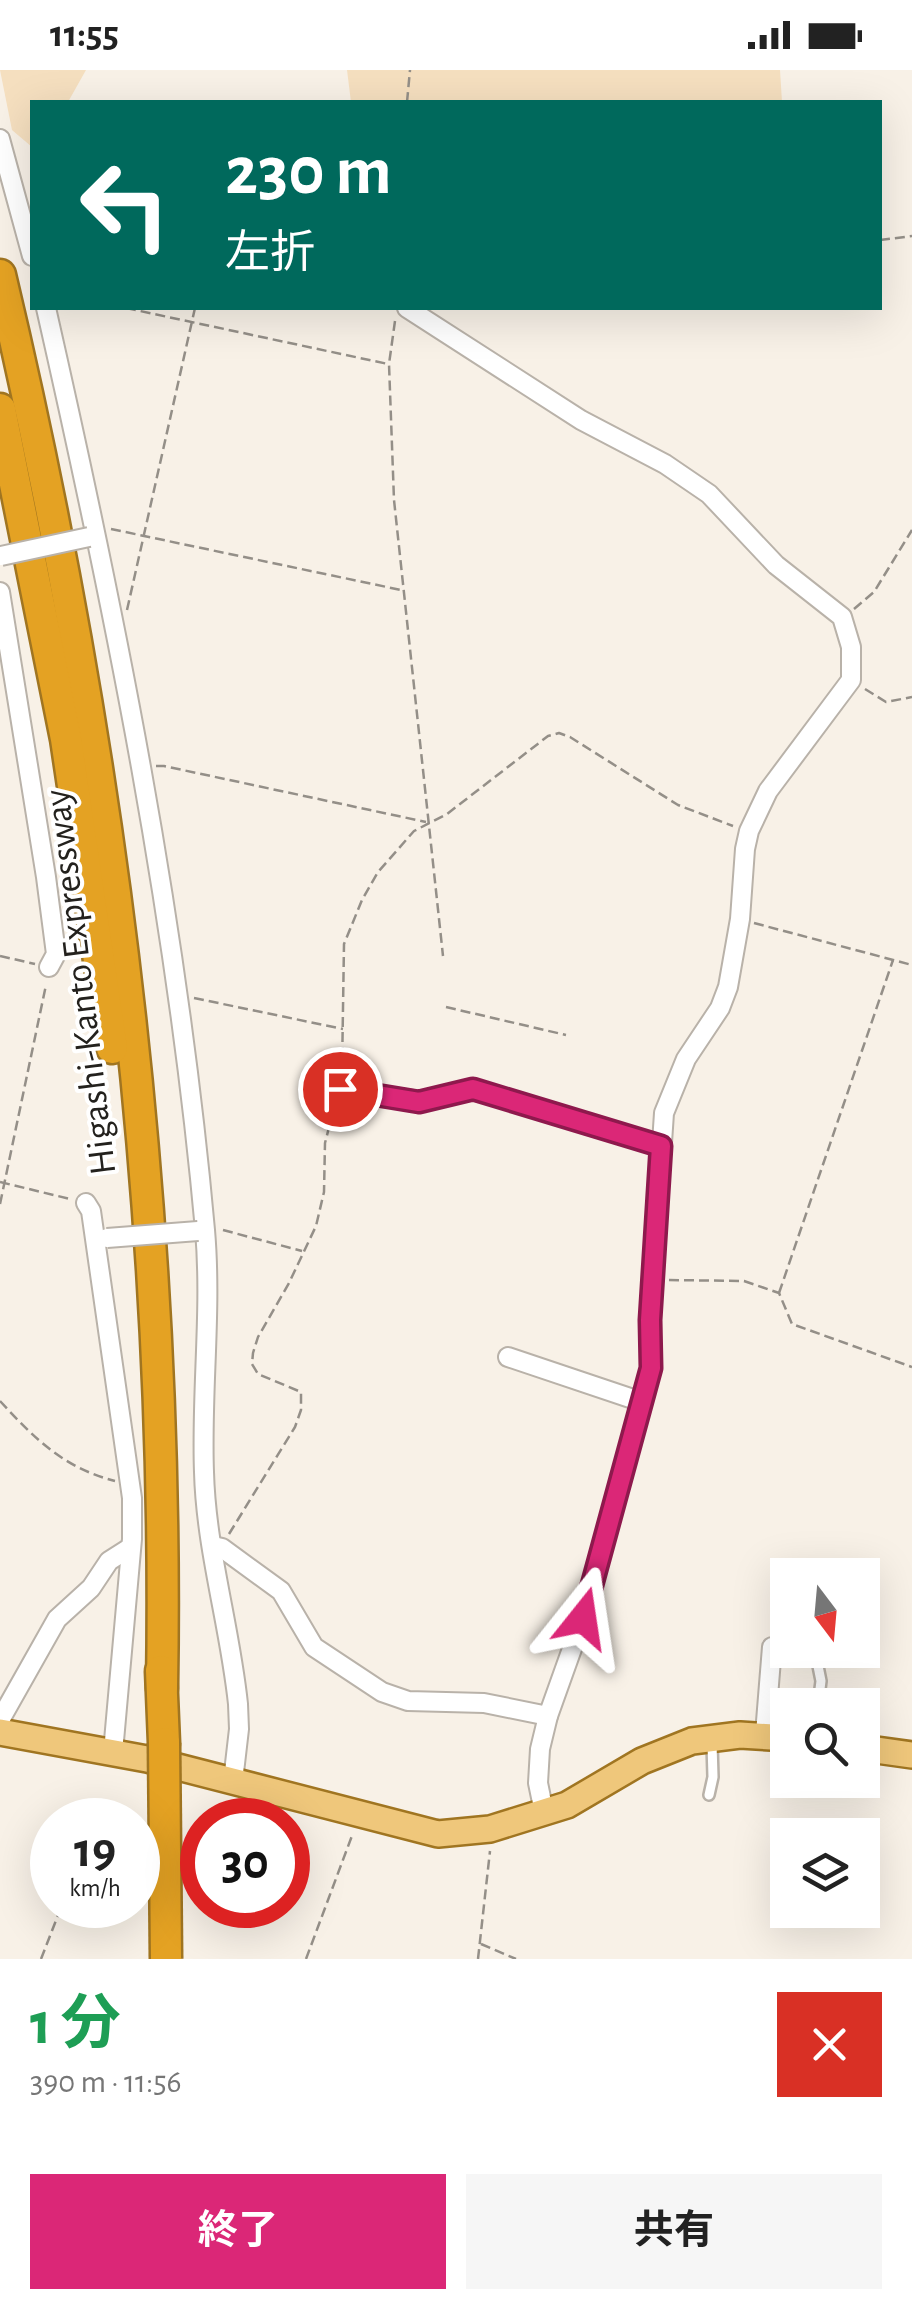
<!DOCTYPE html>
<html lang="ja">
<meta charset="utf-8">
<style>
:root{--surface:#fff;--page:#f6f6f6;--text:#222;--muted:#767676;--accent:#db2777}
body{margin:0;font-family:"Alegreya Sans","Noto Sans JP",sans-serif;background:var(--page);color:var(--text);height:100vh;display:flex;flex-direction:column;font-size:38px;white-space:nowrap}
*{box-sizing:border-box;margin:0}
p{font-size:32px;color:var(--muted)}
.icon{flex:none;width:55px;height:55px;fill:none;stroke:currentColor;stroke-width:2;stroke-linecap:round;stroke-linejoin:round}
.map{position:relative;height:1889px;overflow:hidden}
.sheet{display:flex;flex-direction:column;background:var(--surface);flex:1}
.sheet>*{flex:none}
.hud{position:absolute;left:30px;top:30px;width:852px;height:210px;border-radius:0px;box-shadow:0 10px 40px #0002;background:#00695c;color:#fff;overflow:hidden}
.needle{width:65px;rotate:164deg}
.buttons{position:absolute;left:770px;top:1488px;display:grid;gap:20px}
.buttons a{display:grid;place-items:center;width:110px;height:110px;border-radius:0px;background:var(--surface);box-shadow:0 10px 40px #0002;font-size:50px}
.speed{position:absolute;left:30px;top:1728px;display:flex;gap:20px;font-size:50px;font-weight:700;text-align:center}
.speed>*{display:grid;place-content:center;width:130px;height:130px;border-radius:50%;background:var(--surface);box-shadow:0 10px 40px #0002;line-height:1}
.speed small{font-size:25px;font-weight:400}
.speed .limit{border:15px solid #d22;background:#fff;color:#111}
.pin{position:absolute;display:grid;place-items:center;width:85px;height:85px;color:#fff;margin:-42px;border:5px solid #fff;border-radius:50%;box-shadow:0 2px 10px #0007}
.me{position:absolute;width:110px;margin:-55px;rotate:15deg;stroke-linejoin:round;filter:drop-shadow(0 0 8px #0008)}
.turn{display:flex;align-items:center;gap:35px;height:210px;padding:0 30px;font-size:45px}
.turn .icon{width:130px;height:130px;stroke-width:2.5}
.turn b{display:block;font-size:70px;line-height:85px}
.round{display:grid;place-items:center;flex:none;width:105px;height:105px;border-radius:0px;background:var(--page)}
.headline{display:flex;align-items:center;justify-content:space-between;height:170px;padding:0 30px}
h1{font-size:60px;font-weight:700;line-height:75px;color:#1e9e55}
.button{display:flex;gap:20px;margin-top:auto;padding:20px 30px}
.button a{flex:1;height:115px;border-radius:0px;background:var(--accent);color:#fff;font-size:40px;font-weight:700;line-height:115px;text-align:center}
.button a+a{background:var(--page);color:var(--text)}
.status{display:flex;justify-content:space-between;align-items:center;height:70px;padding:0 50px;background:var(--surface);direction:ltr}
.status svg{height:28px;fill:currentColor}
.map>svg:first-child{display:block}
.green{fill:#f5dfbf}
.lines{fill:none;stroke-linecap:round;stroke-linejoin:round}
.lane-casing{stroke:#b9b2a9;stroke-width:14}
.street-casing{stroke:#b9b2a9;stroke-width:22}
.primary-casing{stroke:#a07521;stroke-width:30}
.highway-casing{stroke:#a07521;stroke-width:35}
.path{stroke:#948f88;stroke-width:2.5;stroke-dasharray:10 5;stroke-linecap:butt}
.lane{stroke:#fff;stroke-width:9}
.street{stroke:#fff;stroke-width:18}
.primary{stroke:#efc77b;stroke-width:25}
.highway{stroke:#e4a223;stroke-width:30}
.street-bridge-casing{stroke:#b9b2a9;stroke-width:22;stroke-linecap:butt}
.highway-bridge-casing{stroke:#a07521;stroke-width:35;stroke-linecap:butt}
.street-bridge{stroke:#fff;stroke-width:18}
.highway-bridge{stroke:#e4a223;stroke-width:30}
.route-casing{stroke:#8e194d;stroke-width:25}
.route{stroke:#db2777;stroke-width:18}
.labels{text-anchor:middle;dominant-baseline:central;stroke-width:8;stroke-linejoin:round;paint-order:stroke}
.street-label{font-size:38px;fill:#23211d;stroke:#fff}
</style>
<div class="status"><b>11:55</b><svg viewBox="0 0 49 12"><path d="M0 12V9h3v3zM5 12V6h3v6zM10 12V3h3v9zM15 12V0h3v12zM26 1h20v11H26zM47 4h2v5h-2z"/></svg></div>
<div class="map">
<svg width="912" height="1889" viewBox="0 0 912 1889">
<rect width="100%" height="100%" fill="#f8f1e7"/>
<g class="green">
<path d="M 0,0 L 86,0 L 68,32 L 32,32 L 32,77 L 12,60 Z"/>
<path d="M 347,0 L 780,0 L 782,32 L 351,32 Z"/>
</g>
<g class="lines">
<defs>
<g id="lane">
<path d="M 817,1591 L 821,1611 L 818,1635"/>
<path d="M 709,1725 L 713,1707 L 712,1674"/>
</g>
<g id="street">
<path d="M 0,69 L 32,186"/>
<path d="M 46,238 C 115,542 177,849 205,1160 C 212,1241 201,1322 204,1402 C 206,1480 230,1556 238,1634 L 239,1659 L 233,1711"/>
<path d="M 407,238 L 581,350 L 665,394 L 709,424 L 776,495 L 842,547 L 851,577 L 851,610 L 768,721 L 749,761 L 745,779 L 740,849 L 728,917 L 720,938 L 686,989 L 664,1043 L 650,1250 L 651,1298 L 583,1548 L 548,1646 L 540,1679 L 538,1713 L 544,1742"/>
<path d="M 0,522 L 46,807 L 56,884 L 49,897"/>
<path d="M 340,1019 L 419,1031 L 473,1019 L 661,1076"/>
<path d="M 86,1133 L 91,1141 L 132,1428 L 132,1469 L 113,1682"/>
<path d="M 508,1287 L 642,1332"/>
<path d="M 213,1476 L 222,1478 L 281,1521 L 314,1577 L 382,1622 L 408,1631 L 484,1633 L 548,1646"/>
<path d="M 0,1650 L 57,1549 L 91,1518 L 109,1491 L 131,1477"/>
<path d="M 765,1664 L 772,1577"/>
</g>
<g id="primary">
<path d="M 0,1662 L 147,1689 L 438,1764 L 490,1759 L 567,1735 L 642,1691 L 692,1671 L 740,1665 L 788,1668"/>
<path d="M 862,1678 L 912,1685"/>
</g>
<g id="highway">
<path d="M 0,205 C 110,667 170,1143 162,1618"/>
<path d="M 0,339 L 66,669 L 112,978"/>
<path d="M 161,1601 L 164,1673"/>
</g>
</defs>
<use href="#lane" class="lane-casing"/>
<use href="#street" class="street-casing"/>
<use href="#primary" class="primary-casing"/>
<use href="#highway" class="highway-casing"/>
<g class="path">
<path d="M 407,32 L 410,0"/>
<path d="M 880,170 L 912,166"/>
<path d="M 126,238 L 388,294"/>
<path d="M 395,251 L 389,294 L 394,430 L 443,886"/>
<path d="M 111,459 L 401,520"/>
<path d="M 854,539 L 874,522 L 912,460"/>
<path d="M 127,540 L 195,238"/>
<path d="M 865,619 L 886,632 L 912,627"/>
<path d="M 156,696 L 164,696 L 426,752"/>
<path d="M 754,853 L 912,895"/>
<path d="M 0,886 L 35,894"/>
<path d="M 194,928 L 343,959"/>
<path d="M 446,937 L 566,965"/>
<path d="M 342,1002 L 344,874 L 362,830 L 378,802 L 414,761 L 447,744 L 548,666 L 559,663 L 570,667 L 678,735 L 733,756"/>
<path d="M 0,1112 L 70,1129"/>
<path d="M 0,1134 L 46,915"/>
<path d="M 223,1160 L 302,1181"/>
<path d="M 669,1210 L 744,1211 L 779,1223 L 792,1254 L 912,1297"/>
<path d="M 779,1223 L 893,890"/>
<path d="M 0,1331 C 35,1369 64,1398 115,1411"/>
<path d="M 229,1464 L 295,1357 L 301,1340 L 301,1322 L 258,1304 L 252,1294 L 253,1283 L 258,1267 L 289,1213 L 316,1156 L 324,1122 L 325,1073 L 335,1034"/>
<path d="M 94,1750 L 95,1747"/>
<path d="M 481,1874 L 516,1889"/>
<path d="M 41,1889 L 62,1835"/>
<path d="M 306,1889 L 353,1763"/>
<path d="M 478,1889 L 490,1781"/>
</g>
<use href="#lane" class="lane"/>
<use href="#street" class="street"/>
<use href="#primary" class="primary"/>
<use href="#highway" class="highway"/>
<defs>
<g id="street-bridge">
<path d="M 1,486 L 89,467"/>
<path d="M 107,1168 L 198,1161"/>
</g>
<path id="highway-bridge" d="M 164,1673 L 166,1889"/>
</defs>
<use href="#street-bridge" class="street-bridge-casing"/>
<use href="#highway-bridge" class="highway-bridge-casing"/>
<use href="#street-bridge" class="street-bridge"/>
<use href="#highway-bridge" class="highway-bridge"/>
</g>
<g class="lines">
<defs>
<path id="route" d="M 340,1019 L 419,1032 L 473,1019 L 661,1076 L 650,1250 L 651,1298 L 583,1548"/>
</defs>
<use href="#route" class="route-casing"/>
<use href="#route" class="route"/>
</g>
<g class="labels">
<g class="street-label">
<text transform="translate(81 912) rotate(-97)">Higashi-Kanto Expressway</text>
</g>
</g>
</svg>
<div class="buttons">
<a><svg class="needle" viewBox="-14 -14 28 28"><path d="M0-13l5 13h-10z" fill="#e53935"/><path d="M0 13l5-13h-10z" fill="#767676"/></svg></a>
<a><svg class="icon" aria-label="search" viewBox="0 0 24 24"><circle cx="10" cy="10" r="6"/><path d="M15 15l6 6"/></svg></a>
<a><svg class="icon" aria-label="layers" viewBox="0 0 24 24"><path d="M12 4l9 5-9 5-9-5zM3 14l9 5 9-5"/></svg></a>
</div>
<div class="speed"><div>19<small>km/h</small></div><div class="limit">30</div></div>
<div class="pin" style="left:340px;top:1019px;background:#d93025"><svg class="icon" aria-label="arrive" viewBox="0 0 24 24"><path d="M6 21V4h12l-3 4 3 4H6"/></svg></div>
<svg class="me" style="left:583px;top:1548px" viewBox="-20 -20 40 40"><path d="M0-17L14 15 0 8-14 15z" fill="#db2777" stroke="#fff" stroke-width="4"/></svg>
<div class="hud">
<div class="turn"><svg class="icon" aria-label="left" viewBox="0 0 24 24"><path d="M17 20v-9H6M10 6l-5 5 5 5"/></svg><div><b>230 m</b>左折</div></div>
</div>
</div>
<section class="sheet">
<div class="headline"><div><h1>1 分</h1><p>390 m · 11:56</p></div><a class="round" style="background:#d93025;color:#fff"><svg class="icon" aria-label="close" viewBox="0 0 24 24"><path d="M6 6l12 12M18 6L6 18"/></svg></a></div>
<div class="button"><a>終了</a><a>共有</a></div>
</section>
